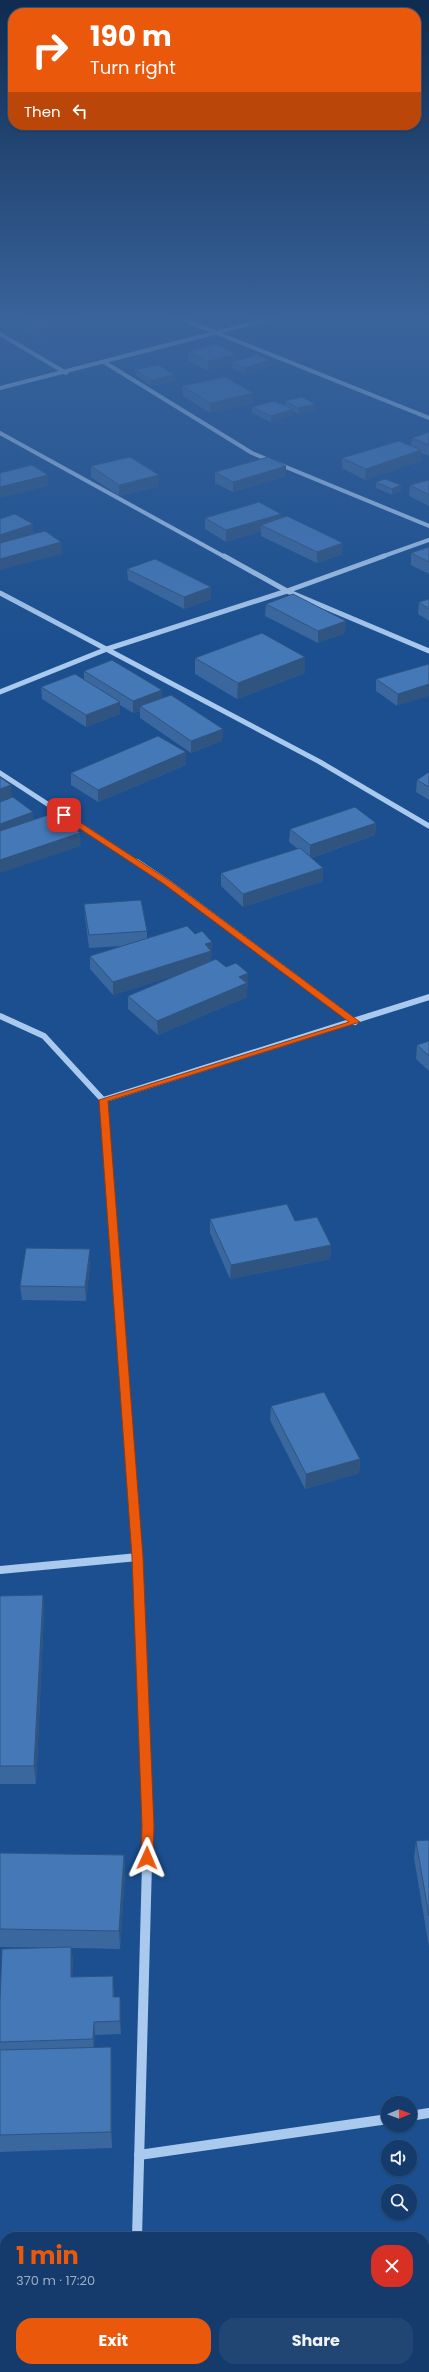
<!DOCTYPE html>
<meta charset="utf-8">
<style>
:root{--surface:#143b6b;--page:#214673;--text:#f1f3f6;--muted:#9dadc1;--line:#33557e;--accent:#ea580c}
body{margin:0;font-family:Poppins,sans-serif;background:var(--page);color:var(--text);height:100vh;display:flex;flex-direction:column;font-size:15px;white-space:nowrap}
*{box-sizing:border-box;margin:0}
p{font-size:13px;color:var(--muted)}
.icon{flex:none;width:22px;height:22px;fill:none;stroke:currentColor;stroke-width:2;stroke-linecap:round;stroke-linejoin:round}
.map{position:relative;flex:1;overflow:hidden}
.side{position:absolute;left:0px;top:2232px;width:429px;height:140px;display:flex;flex-direction:column;background:var(--surface);border-radius:16px 16px 0 0;box-shadow:0 1px 3px #0004,0 0 0 1px var(--line)}
.side>*{flex:none}
.guide{position:absolute;left:8px;top:8px;width:413px;height:122px;border-radius:16px;box-shadow:0 1px 3px #0004,0 0 0 1px var(--line);background:#ea580c;color:#fff;overflow:hidden}
.needle{width:26px;rotate:89deg}
.tools{position:absolute;left:381px;top:2096px;display:grid;gap:8px}
.tools a{display:grid;place-items:center;width:36px;height:36px;border-radius:50%;background:var(--surface);box-shadow:0 1px 3px #0004,0 0 0 1px var(--line);font-size:20px}
.pin{position:absolute;display:grid;place-items:center;width:34px;height:34px;color:#fff;margin:-17px;border-radius:8px;box-shadow:0 2px 6px #0006}
.me{position:absolute;width:44px;margin:-22px;rotate:1deg;stroke-linejoin:round;filter:drop-shadow(0 0 3px #0008)}
.turn{display:flex;align-items:center;gap:14px;height:84px;padding:0 16px;font-size:18px}
.turn .icon{width:52px;height:52px;stroke-width:2.5}
.turn b{display:block;font-size:28px;line-height:34px}
.then{display:flex;align-items:center;height:38px;padding:0 16px;background:#0003;gap:8px;font-size:15px}
.round{display:grid;place-items:center;flex:none;width:42px;height:42px;border-radius:16px;background:var(--page)}
.summary{display:flex;align-items:center;justify-content:space-between;height:68px;padding:0 16px}
h1{font-size:24px;font-weight:700;line-height:30px;color:var(--accent)}
.action{display:flex;gap:8px;margin-top:auto;padding:8px 16px}
.action a{flex:1;height:46px;border-radius:16px;background:var(--accent);color:#fff;font-size:16px;font-weight:700;line-height:46px;text-align:center}
.action a+a{background:var(--page);color:var(--text)}
.map>svg:first-child{display:block}
.lines{fill:none;stroke-linecap:round;stroke-linejoin:round}
.minor-far4{stroke:#a9c9ee;stroke-width:4}
.minor-far3{stroke:#a9c9ee;stroke-width:5}
.minor-far2{stroke:#a9c9ee;stroke-width:6}
.minor-far1{stroke:#a9c9ee;stroke-width:8}
.minor{stroke:#a9c9ee;stroke-width:10}
.wall{fill:#3a679d}
.shaded-wall{fill:#305480}
.building{fill:#4478b7;stroke:#305480}
.route{fill:#ea580c;stroke:#983908}
</style>
<div class="map">
<svg width="429" height="2372" viewBox="0 0 429 2372">
<rect width="100%" height="100%" fill="#1b4f8f"/>
<g class="lines">
<g class="minor-far4">
<path d="M 172,315 L 429,418"/>
<path d="M 0,334 L 66,373"/>
<path d="M 104,362 L 252,453 L 429,526"/>
<path d="M 0,388 L 285,315"/>
<path d="M 0,433 L 225,557"/>
<path d="M 381,557 L 429,540"/>
</g>
<g class="minor-far3">
<path d="M 224,556 L 287,591 L 429,651"/>
<path d="M 0,593 L 320,762 L 429,826"/>
<path d="M 0,692 L 107,649 L 287,591 L 384,556"/>
<path d="M 0,773 L 138,863"/>
</g>
<g class="minor-far2">
<path d="M 137,862 L 167,882 L 355,1022"/>
<path d="M 0,1016 L 44,1036 L 103,1100 L 429,997"/>
<path d="M 103,1100 L 115,1252"/>
</g>
<g class="minor-far1">
<path d="M 115,1251 L 138,1557 L 145,1746"/>
<path d="M 0,1570 L 138,1557"/>
</g>
<g class="minor">
<path d="M 410,2116 L 429,2113"/>
<path d="M 139,2155 L 388,2119"/>
<path d="M 137,2237 L 148,1826 L 145,1745"/>
<path d="M 134,2367 L 134,2372"/>
</g>
</g>
<g class="wall">
<path d="M 22,320 L 77,329 L 38,338 L 23,329 Z"/>
<path d="M 188,351 L 236,354 L 236,361 L 270,366 L 245,373 L 232,368 L 232,365 L 208,371 L 188,361 Z"/>
<path d="M 135,370 L 175,381 L 151,386 L 136,375 Z"/>
<path d="M 182,386 L 253,403 L 210,413 L 183,396 Z"/>
<path d="M 285,401 L 315,404 L 315,410 L 298,414 L 293,411 L 293,415 L 271,422 L 252,413 L 252,407 L 285,406 Z"/>
<path d="M 429,432 L 429,456 L 421,453 L 421,461 L 365,480 L 342,468 L 342,458 L 411,446 L 412,438 Z"/>
<path d="M 91,466 L 159,486 L 119,496 L 91,477 Z"/>
<path d="M 286,466 L 286,476 L 233,492 L 215,483 L 215,472 Z"/>
<path d="M 429,480 L 429,506 L 409,496 L 410,485 Z"/>
<path d="M 376,482 L 401,491 L 392,495 L 376,488 Z"/>
<path d="M 205,518 L 281,518 L 342,554 L 317,563 L 261,536 L 261,531 L 226,542 L 205,529 Z"/>
<path d="M 429,547 L 429,574 L 411,565 L 411,553 Z"/>
<path d="M 127,569 L 211,599 L 184,609 L 128,580 Z"/>
<path d="M 429,599 L 429,621 L 418,614 L 419,602 Z"/>
<path d="M 266,604 L 345,633 L 318,643 L 265,616 Z"/>
<path d="M 195,658 L 305,673 L 237,699 L 195,674 Z"/>
<path d="M 429,664 L 397,706 L 376,691 L 376,679 Z"/>
<path d="M 84,671 L 162,690 L 162,698 L 223,729 L 222,741 L 191,753 L 140,718 L 140,711 L 133,713 L 120,705 L 120,714 L 86,727 L 42,699 L 41,687 L 84,680 Z"/>
<path d="M 186,765 L 98,802 L 71,785 L 71,773 Z"/>
<path d="M 429,772 L 429,800 L 416,792 L 417,780 Z"/>
<path d="M 376,823 L 375,835 L 311,858 L 323,868 L 323,881 L 243,907 L 221,886 L 221,873 L 298,849 L 289,842 L 290,829 Z"/>
<path d="M 84,904 L 147,931 L 147,938 L 195,934 L 212,942 L 212,955 L 211,956 L 211,961 L 248,986 L 247,987 L 247,997 L 158,1035 L 128,1009 L 128,996 L 179,974 L 113,995 L 90,969 L 90,956 L 122,946 L 89,948 L 85,917 Z"/>
<path d="M 429,1041 L 429,1071 L 416,1059 L 417,1045 Z"/>
<path d="M 210,1219 L 295,1221 L 331,1245 L 330,1259 L 230,1279 L 210,1233 Z"/>
<path d="M 90,1263 L 86,1301 L 22,1300 L 20,1286 Z"/>
<path d="M 271,1406 L 360,1459 L 359,1473 L 305,1489 L 270,1420 Z"/>
<path d="M 43,1595 L 44,1613 L 36,1784 L 0,1784 L 0,1596 Z"/>
<path d="M 429,1840 L 429,1947 L 414,1858 L 416,1841 Z"/>
<path d="M 0,1853 L 124,1855 L 125,1872 L 120,1949 L 71,1948 L 73,1961 L 72,1977 L 114,1989 L 114,1997 L 120,1997 L 121,2034 L 95,2035 L 94,2047 L 112,2063 L 112,2148 L 0,2152 L 0,2000 L 62,1948 L 0,1947 Z"/>
</g>
<g class="shaded-wall">
<path d="M 77,320 L 77,329 L 38,338 L 38,328 Z"/>
<path d="M 236,354 L 236,364 L 232,362 L 232,365 L 208,371 L 208,361 Z"/>
<path d="M 270,360 L 270,366 L 245,373 L 245,368 Z"/>
<path d="M 174,375 L 175,381 L 151,386 L 151,380 Z"/>
<path d="M 253,393 L 253,403 L 210,413 L 210,403 Z"/>
<path d="M 315,404 L 315,410 L 298,414 L 298,408 Z"/>
<path d="M 293,409 L 293,415 L 271,422 L 271,416 Z"/>
<path d="M 421,450 L 421,461 L 365,480 L 366,469 Z"/>
<path d="M 286,466 L 286,476 L 233,492 L 233,482 Z"/>
<path d="M 48,475 L 48,486 L 0,498 L 0,487 Z"/>
<path d="M 159,475 L 159,486 L 119,496 L 119,485 Z"/>
<path d="M 401,485 L 401,491 L 392,495 L 392,489 Z"/>
<path d="M 281,514 L 281,525 L 261,525 L 261,531 L 226,542 L 226,530 Z"/>
<path d="M 33,524 L 34,536 L 0,546 L 0,535 Z"/>
<path d="M 61,542 L 62,554 L 0,570 L 0,559 Z"/>
<path d="M 343,543 L 342,554 L 317,563 L 317,552 Z"/>
<path d="M 211,587 L 211,599 L 184,609 L 184,597 Z"/>
<path d="M 346,621 L 345,633 L 318,643 L 318,631 Z"/>
<path d="M 305,657 L 305,673 L 237,699 L 238,683 Z"/>
<path d="M 429,684 L 429,696 L 397,706 L 398,694 Z"/>
<path d="M 162,690 L 162,702 L 140,706 L 140,711 L 133,713 L 133,701 Z"/>
<path d="M 120,702 L 120,714 L 86,727 L 86,715 Z"/>
<path d="M 223,729 L 222,741 L 191,753 L 191,741 Z"/>
<path d="M 186,752 L 186,765 L 98,802 L 98,790 Z"/>
<path d="M 11,785 L 12,797 L 0,802 L 0,789 Z"/>
<path d="M 33,812 L 34,825 L 0,838 L 0,824 Z"/>
<path d="M 376,823 L 375,835 L 310,858 L 310,845 Z"/>
<path d="M 80,833 L 81,846 L 0,873 L 0,860 Z"/>
<path d="M 323,868 L 323,881 L 243,907 L 243,894 Z"/>
<path d="M 212,942 L 212,955 L 211,956 L 211,964 L 113,995 L 113,982 L 205,944 Z"/>
<path d="M 248,973 L 248,986 L 247,987 L 247,997 L 158,1035 L 157,1021 L 239,977 Z"/>
<path d="M 331,1245 L 330,1259 L 230,1279 L 231,1265 Z"/>
<path d="M 90,1249 L 90,1263 L 86,1301 L 85,1287 Z"/>
<path d="M 360,1459 L 359,1473 L 305,1489 L 306,1474 Z"/>
<path d="M 43,1595 L 44,1613 L 36,1784 L 34,1766 Z"/>
<path d="M 124,1855 L 125,1872 L 120,1949 L 119,1931 Z"/>
<path d="M 71,1947 L 73,1961 L 72,1990 L 71,1977 Z"/>
<path d="M 120,1997 L 121,2010 L 121,2034 L 120,2021 Z"/>
<path d="M 94,2022 L 95,2035 L 94,2052 L 93,2039 Z"/>
<path d="M 111,2047 L 112,2063 L 112,2148 L 111,2132 Z"/>
</g>
<g class="building">
<path d="M 42,315 L 69,315 L 77,320 L 38,328 L 22,320 Z"/>
<path d="M 216,344 L 236,354 L 208,361 L 188,351 Z"/>
<path d="M 257,355 L 270,360 L 245,368 L 232,362 Z"/>
<path d="M 159,365 L 174,375 L 151,380 L 135,370 Z"/>
<path d="M 225,377 L 253,393 L 210,403 L 182,386 Z"/>
<path d="M 302,397 L 315,404 L 298,408 L 285,401 Z"/>
<path d="M 274,401 L 293,409 L 271,416 L 252,407 Z"/>
<path d="M 429,432 L 429,445 L 412,438 Z"/>
<path d="M 399,441 L 421,450 L 366,469 L 342,458 Z"/>
<path d="M 130,457 L 159,475 L 119,485 L 91,466 Z"/>
<path d="M 268,457 L 286,466 L 233,482 L 215,472 Z"/>
<path d="M 32,465 L 48,475 L 0,487 L 0,473 Z"/>
<path d="M 385,479 L 401,485 L 392,489 L 376,482 Z"/>
<path d="M 429,480 L 429,495 L 410,485 Z"/>
<path d="M 259,502 L 281,514 L 226,530 L 205,518 Z"/>
<path d="M 15,514 L 33,524 L 0,535 L 0,519 Z"/>
<path d="M 287,516 L 343,543 L 317,552 L 261,525 Z"/>
<path d="M 45,531 L 61,542 L 0,559 L 0,543 Z"/>
<path d="M 429,547 L 429,562 L 411,553 Z"/>
<path d="M 155,559 L 211,587 L 184,597 L 127,569 Z"/>
<path d="M 293,594 L 346,621 L 318,631 L 266,604 Z"/>
<path d="M 429,599 L 429,609 L 419,602 Z"/>
<path d="M 262,633 L 305,657 L 238,683 L 195,658 Z"/>
<path d="M 112,660 L 162,690 L 133,701 L 84,671 Z"/>
<path d="M 429,664 L 429,684 L 398,694 L 376,679 Z"/>
<path d="M 75,674 L 120,702 L 86,715 L 41,687 Z"/>
<path d="M 171,695 L 223,729 L 191,741 L 140,706 Z"/>
<path d="M 158,736 L 186,752 L 98,790 L 71,773 Z"/>
<path d="M 429,772 L 429,787 L 417,780 Z"/>
<path d="M 0,777 L 11,785 L 0,789 Z"/>
<path d="M 13,797 L 33,812 L 0,824 L 0,802 Z"/>
<path d="M 355,807 L 376,823 L 310,845 L 290,829 Z"/>
<path d="M 57,812 L 80,833 L 0,860 L 0,831 Z"/>
<path d="M 300,848 L 323,868 L 243,894 L 221,873 Z"/>
<path d="M 141,900 L 147,931 L 89,935 L 84,904 Z"/>
<path d="M 187,926 L 195,934 L 202,931 L 212,942 L 205,944 L 211,951 L 113,982 L 90,956 Z"/>
<path d="M 216,959 L 226,967 L 236,963 L 248,973 L 239,977 L 247,983 L 157,1021 L 128,996 Z"/>
<path d="M 429,1041 L 429,1056 L 417,1045 Z"/>
<path d="M 287,1204 L 295,1221 L 317,1217 L 331,1245 L 231,1265 L 210,1219 Z"/>
<path d="M 26,1248 L 90,1249 L 85,1287 L 20,1286 Z"/>
<path d="M 324,1392 L 360,1459 L 306,1474 L 271,1406 Z"/>
<path d="M 43,1595 L 34,1766 L 0,1766 L 0,1596 Z"/>
<path d="M 429,1840 L 429,1916 L 416,1841 Z"/>
<path d="M 0,1853 L 124,1855 L 119,1931 L 0,1929 Z"/>
<path d="M 71,1947 L 71,1977 L 113,1976 L 113,1997 L 120,1997 L 120,2021 L 94,2022 L 93,2039 L 0,2042 L 0,2000 L 2,1949 Z"/>
<path d="M 111,2047 L 111,2132 L 0,2135 L 0,2050 Z"/>
</g>
<linearGradient id="sky" x2="0" y2="1"><stop stop-color="#0f2b4f"/><stop offset="0.49" stop-color="#39639b"/><stop offset="1" stop-color="#39639b" stop-opacity="0"/></linearGradient>
<rect width="429" height="648" fill="url(#sky)"/>
<path class="route" d="M 62,814 L 67,814 L 170,881 L 360,1022 L 108,1101 L 143,1557 L 154,1826 L 153,1858 L 151,1862 L 147,1863 L 143,1862 L 141,1858 L 142,1826 L 132,1557 L 99,1100 L 349,1022 L 164,884 L 62,817 Z"/>
</svg>
<div class="tools">
<a><svg class="needle" viewBox="-14 -14 28 28"><path d="M0-13l5 13h-10z" fill="#e53935"/><path d="M0 13l5-13h-10z" fill="#9dadc1"/></svg></a>
<a><svg class="icon" aria-label="sound" viewBox="0 0 24 24"><path d="M4 9h4l5-4v14l-5-4H4zM17 9q2 3 0 6"/></svg></a>
<a><svg class="icon" aria-label="search" viewBox="0 0 24 24"><circle cx="10" cy="10" r="6"/><path d="M15 15l6 6"/></svg></a>
</div>
<div class="pin" style="left:64px;top:815px;background:#d93025"><svg class="icon" aria-label="arrive" viewBox="0 0 24 24"><path d="M6 21V4h12l-3 4 3 4H6"/></svg></div>
<svg class="me" style="left:147px;top:1858px" viewBox="-20 -20 40 40"><path d="M0-17L14 15 0 8-14 15z" fill="#ea580c" stroke="#fff" stroke-width="4"/></svg>
<div class="guide">
<div class="turn"><svg class="icon" aria-label="right" viewBox="0 0 24 24"><path d="M7 20v-9h11M14 6l5 5-5 5"/></svg><div><b>190 m</b>Turn right</div></div>
<div class="then">Then<svg class="icon" aria-label="left" viewBox="0 0 24 24"><path d="M17 20v-9H6M10 6l-5 5 5 5"/></svg></div>
</div>
<section class="side">
<div class="summary"><div><h1>1 min</h1><p>370 m · 17:20</p></div><a class="round" style="background:#d93025;color:#fff"><svg class="icon" aria-label="close" viewBox="0 0 24 24"><path d="M6 6l12 12M18 6L6 18"/></svg></a></div>
<div class="action"><a>Exit</a><a>Share</a></div>
</section>
</div>
